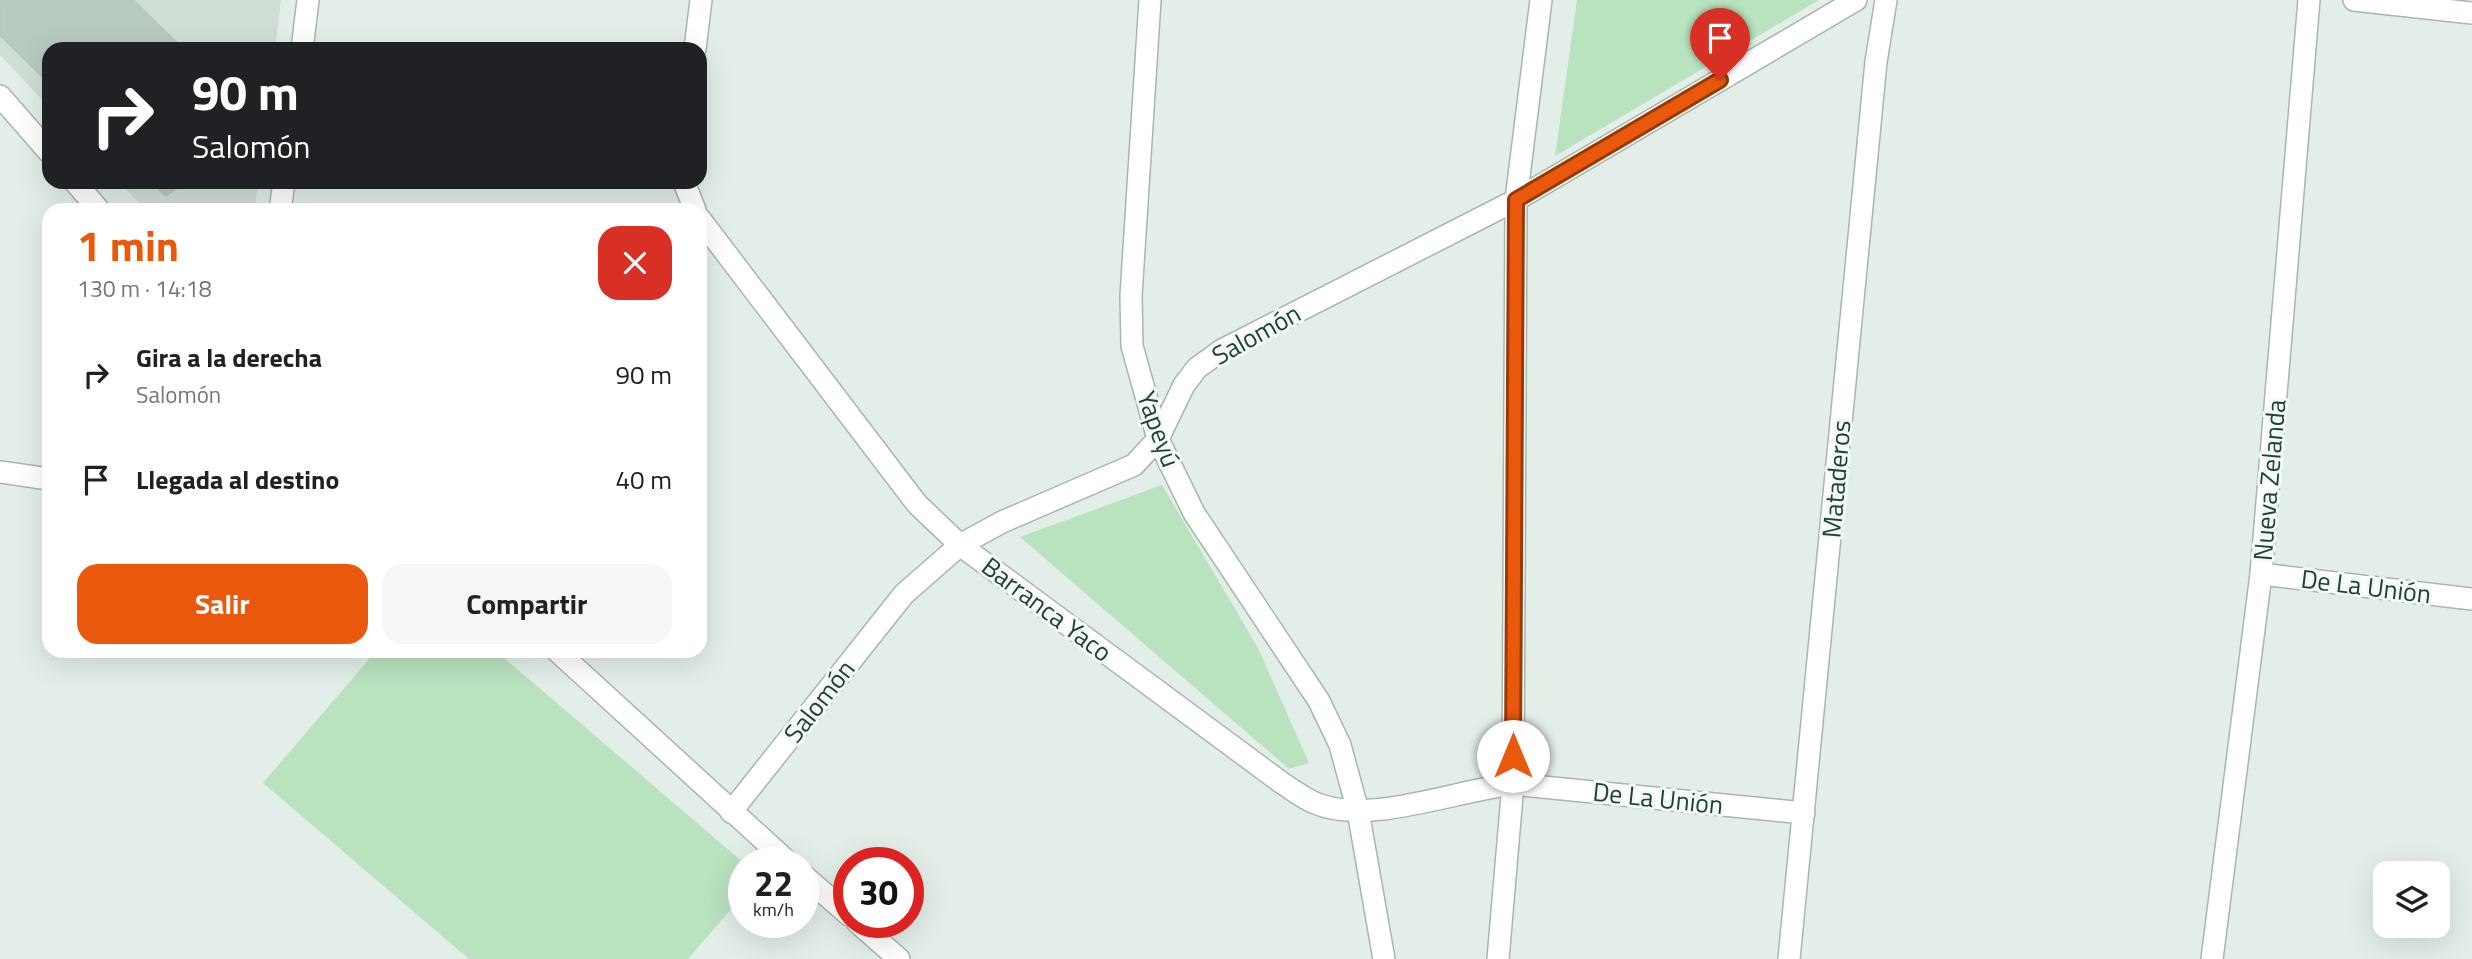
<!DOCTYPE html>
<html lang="es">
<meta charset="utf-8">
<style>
:root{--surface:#fff;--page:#f6f6f6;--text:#202124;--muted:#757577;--accent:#ea580c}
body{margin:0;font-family:"Titillium Web",sans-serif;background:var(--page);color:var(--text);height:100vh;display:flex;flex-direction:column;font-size:26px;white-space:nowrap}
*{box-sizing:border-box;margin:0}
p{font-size:23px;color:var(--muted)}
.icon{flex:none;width:38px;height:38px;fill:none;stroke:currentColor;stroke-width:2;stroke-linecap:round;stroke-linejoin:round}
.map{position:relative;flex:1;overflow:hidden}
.details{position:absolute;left:42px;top:203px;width:665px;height:455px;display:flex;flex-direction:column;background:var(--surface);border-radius:21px;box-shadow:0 7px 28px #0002}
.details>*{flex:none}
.banner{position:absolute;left:42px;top:42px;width:665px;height:147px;border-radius:21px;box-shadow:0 7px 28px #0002;background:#202124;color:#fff;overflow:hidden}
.controls{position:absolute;left:2373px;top:861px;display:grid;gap:14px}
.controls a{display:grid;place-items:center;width:77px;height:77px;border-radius:14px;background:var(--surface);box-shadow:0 7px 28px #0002;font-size:35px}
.speed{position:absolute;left:728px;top:847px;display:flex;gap:14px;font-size:35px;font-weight:700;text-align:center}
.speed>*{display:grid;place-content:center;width:91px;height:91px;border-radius:50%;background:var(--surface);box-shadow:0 7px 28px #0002;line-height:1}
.speed small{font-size:18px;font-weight:400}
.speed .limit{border:10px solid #d22;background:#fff;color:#111}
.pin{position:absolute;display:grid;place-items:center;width:60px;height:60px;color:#fff;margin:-72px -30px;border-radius:50% 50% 50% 0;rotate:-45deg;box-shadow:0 0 7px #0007}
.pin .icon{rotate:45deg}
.me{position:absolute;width:77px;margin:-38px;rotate:0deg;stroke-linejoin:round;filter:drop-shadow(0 0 5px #0008)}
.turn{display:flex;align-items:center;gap:24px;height:147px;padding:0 35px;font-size:32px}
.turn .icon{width:91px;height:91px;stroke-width:2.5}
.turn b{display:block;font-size:49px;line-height:60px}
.round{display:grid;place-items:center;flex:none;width:74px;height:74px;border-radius:21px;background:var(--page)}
.summary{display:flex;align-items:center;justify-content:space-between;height:119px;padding:0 35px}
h1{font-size:42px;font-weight:700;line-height:52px;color:var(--accent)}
.action{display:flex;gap:14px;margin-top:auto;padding:14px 35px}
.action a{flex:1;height:80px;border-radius:21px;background:var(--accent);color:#fff;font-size:28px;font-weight:700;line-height:80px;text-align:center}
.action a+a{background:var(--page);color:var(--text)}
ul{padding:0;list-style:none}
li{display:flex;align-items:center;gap:21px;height:105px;padding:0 35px}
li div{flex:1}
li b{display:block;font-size:26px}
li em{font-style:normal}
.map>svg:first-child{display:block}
.built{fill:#d1ded6}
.green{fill:#b9e2bf}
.building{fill:#b8cac0;stroke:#b4c9bd;stroke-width:2}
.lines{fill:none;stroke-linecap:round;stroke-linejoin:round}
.minor-casing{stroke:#a5b7ae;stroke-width:24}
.minor{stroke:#fff;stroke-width:21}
.route-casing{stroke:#983908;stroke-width:18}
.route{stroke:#ea580c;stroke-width:12}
.labels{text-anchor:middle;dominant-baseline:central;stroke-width:6;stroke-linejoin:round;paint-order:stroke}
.street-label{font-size:26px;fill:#204234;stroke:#f4faf6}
</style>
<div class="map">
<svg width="2472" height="959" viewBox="0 0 2472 959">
<rect width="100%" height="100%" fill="#e3eee8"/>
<g class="built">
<path d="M 0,0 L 281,0 L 275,49 L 49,49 L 49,107 L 0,55 Z"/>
<path d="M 119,182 L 258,182 L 255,210 L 146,210 Z"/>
</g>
<g class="green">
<path d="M 1577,0 L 1819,0 L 1555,156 Z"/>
<path d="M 1162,485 L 1258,648 L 1309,763 L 1289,769 L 1020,537 Z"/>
<path d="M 376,651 L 496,651 L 744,863 L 744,894 L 688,959 L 469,959 L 263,783 Z"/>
</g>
<g class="building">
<path d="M 0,0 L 133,0 L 183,49 L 49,49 L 49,83 L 0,35 Z"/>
<path d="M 151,182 L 184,182 L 166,196 Z"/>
</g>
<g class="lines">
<defs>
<g id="minor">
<path d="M 1150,0 L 1131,296 L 1132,346 L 1158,439 L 1194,513 L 1319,701 L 1340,745 L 1358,811 L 1384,959"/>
<path d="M 2354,0 L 2472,13"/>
<path d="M 302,49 L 308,0"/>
<path d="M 695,49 L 701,0"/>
<path d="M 0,96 L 49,152"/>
<path d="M 75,182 L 99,210"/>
<path d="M 684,182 L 695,210"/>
<path d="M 280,210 L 284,182"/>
<path d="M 700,219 L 917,504 L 960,545 L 1282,783 C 1293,790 1303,798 1315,803 C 1367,826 1457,790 1513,784 L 1804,813"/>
<path d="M 0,472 L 49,479"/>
<path d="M 2261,574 L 2472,599"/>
<path d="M 557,651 L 789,863"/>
<path d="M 731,812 L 904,594 L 960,545 L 1002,522 L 1134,465 L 1158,439 L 1184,385 L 1197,368 L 1222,350 L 1516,200 L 1856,0"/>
<path d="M 803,875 L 849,915"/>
<path d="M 857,922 L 899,959"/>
<path d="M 1498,959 L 1513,784 L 1516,200 L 1541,0"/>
<path d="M 1789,959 L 1876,62 L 1886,0"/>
<path d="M 2212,959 L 2261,574 L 2309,0"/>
</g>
</defs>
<use href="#minor" class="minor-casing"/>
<use href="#minor" class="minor"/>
</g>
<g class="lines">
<defs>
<path id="route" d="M 1513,756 L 1516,200 L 1720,80"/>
</defs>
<use href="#route" class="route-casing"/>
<use href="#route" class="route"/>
</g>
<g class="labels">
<g class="street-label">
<text transform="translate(1256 334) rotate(-29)">Salomón</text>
<text transform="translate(1159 429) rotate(70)">Yapeyú</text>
<text transform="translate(1836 479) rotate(-85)">Mataderos</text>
<text transform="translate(2269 480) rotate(-85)">Nueva Zelanda</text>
<text transform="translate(2366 586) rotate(7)">De La Unión</text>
<text transform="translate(1047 609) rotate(37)">Barranca Yaco</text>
<text transform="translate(819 701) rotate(-52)">Salomón</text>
<text transform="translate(1658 798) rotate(6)">De La Unión</text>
</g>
</g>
</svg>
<div class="controls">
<a><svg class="icon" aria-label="layers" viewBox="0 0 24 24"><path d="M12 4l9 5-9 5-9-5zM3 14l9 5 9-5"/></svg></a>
</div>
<div class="speed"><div>22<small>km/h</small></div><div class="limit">30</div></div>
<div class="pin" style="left:1720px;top:80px;background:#d93025"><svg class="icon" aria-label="arrive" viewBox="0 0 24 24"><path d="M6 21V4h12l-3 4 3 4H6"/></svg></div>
<svg class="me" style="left:1513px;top:756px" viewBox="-20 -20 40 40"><circle r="19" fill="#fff"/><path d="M0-13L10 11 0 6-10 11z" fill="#ea580c"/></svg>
<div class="banner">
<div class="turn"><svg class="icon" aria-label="right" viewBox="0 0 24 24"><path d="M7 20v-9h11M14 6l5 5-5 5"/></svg><div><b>90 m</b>Salomón</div></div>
</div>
<section class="details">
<div class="summary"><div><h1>1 min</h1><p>130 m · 14:18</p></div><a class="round" style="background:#d93025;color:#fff"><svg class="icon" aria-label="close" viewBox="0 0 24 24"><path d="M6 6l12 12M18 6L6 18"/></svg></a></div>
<ul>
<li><svg class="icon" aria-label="right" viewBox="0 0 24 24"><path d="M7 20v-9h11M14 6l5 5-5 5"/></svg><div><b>Gira a la derecha</b><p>Salomón</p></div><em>90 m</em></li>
<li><svg class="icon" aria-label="arrive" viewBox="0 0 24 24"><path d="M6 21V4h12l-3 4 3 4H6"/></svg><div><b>Llegada al destino</b></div><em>40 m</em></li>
</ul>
<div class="action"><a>Salir</a><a>Compartir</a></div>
</section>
</div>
